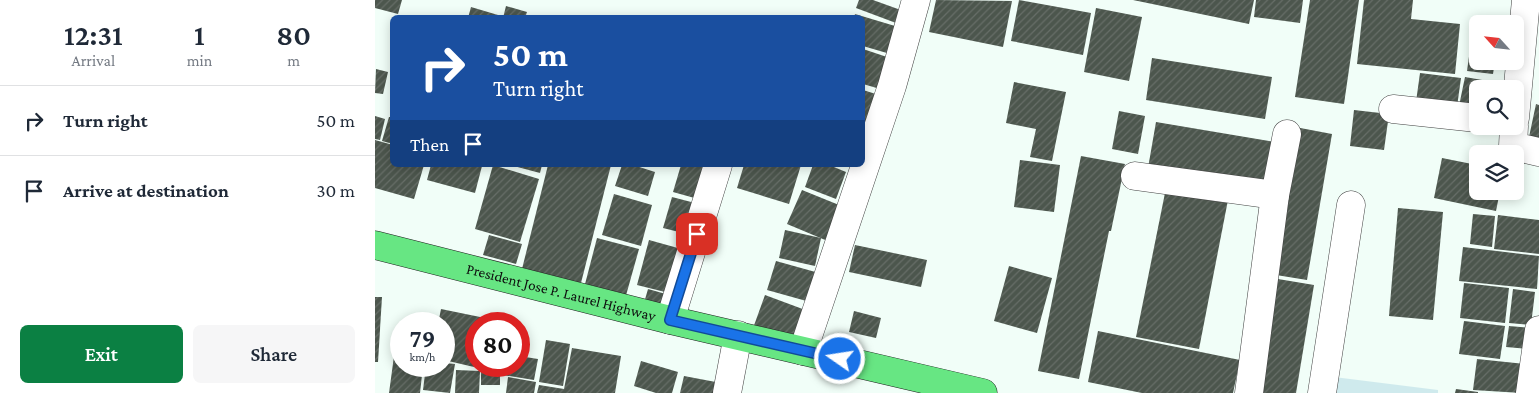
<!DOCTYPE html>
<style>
:root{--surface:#fff;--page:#f6f6f7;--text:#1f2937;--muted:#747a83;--line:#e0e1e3;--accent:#0b8043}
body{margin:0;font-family:"Crimson Pro",serif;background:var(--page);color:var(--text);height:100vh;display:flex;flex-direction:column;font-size:19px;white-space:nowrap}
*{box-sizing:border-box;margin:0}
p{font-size:16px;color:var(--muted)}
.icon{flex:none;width:28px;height:28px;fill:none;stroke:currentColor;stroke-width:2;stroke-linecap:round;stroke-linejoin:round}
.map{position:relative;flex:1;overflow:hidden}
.panel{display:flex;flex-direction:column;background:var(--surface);width:375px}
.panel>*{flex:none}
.banner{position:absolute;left:15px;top:15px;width:475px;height:152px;border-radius:8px;box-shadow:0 2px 12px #0003;background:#1a4fa0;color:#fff;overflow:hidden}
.needle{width:32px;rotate:297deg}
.fabs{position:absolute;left:1094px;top:15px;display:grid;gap:10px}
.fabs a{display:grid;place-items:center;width:55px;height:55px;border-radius:8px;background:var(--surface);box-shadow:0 2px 12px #0003;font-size:25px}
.speed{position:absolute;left:15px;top:312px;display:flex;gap:10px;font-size:25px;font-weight:700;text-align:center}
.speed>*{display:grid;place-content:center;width:65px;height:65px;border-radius:50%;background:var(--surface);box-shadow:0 2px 12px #0003;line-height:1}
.speed small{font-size:12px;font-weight:400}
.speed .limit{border:8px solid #d22;background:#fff;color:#111}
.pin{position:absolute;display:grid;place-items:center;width:42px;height:42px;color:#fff;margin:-21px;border-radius:10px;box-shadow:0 2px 8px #0006}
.me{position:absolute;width:55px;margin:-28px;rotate:283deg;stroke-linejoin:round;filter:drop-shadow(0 0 4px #0008)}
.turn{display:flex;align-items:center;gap:18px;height:105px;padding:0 20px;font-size:22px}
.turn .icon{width:65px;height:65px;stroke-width:2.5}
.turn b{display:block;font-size:35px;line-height:42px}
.then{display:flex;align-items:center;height:48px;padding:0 20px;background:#0003;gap:10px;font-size:19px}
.eta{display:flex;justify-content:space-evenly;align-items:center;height:85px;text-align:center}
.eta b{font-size:30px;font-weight:600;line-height:35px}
.cta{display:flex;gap:10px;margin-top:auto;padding:10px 20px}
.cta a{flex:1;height:58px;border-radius:8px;background:var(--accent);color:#fff;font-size:20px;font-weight:600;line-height:58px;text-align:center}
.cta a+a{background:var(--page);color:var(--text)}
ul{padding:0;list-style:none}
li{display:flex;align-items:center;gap:15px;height:70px;padding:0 20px;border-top:1px solid var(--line)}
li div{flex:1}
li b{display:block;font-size:19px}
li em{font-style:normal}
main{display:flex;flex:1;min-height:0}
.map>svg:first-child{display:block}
.pitch{fill:#cfeaed}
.building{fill:url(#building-hatch)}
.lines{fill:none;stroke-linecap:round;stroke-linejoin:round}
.minor-casing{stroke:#414141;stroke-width:29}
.highway-casing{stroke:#1f1f1f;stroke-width:29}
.minor{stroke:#fff;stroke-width:28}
.highway{stroke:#67e683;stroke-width:28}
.route-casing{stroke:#114b97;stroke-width:12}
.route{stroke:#1a73e8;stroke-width:9}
.labels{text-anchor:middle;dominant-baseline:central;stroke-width:5;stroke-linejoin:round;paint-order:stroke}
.street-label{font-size:15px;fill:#0e0e0e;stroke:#fff}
</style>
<main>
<section class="panel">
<div class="eta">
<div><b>12:31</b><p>Arrival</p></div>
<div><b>1</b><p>min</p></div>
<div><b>80</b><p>m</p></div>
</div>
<ul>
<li><svg class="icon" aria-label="right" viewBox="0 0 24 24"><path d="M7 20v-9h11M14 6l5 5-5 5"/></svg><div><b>Turn right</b></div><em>50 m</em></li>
<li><svg class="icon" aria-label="arrive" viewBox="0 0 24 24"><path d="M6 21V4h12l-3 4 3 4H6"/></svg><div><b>Arrive at destination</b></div><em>30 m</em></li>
</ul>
<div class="cta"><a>Exit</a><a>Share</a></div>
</section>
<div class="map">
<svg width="1164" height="393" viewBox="0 0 1164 393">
<defs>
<pattern id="building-hatch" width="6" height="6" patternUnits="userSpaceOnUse" patternTransform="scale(1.25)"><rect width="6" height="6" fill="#4c564d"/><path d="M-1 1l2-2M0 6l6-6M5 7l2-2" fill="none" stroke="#676e68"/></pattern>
</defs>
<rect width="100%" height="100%" fill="#f1fef8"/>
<path class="pitch" d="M 959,377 L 1063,390 L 1063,393 L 957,393 Z"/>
<g class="building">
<path d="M 0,0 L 27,0 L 23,14 L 0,8 Z"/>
<path d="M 484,0 L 498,0 L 534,13 L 529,26 L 481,8 Z"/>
<path d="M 561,0 L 637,1 L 628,47 L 554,32 Z"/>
<path d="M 644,0 L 716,13 L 708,55 L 636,41 Z"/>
<path d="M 758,0 L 879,0 L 874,24 Z"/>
<path d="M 881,0 L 928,0 L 925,23 L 879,17 Z"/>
<path d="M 935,0 L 984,0 L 969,104 L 920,97 Z"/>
<path d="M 989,0 L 1038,0 L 1036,19 L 1085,24 L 1080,74 L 982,64 Z"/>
<path d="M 131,6 L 152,12 L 150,18 L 128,18 Z"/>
<path d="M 96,7 L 123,15 L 122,18 L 93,18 Z"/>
<path d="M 721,8 L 767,17 L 754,81 L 709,72 Z"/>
<path d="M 480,14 L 530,29 L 522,56 L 488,46 L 488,18 L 479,18 Z"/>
<path d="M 1097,35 L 1102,36 L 1102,61 L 1120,61 L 1118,74 L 1092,71 Z"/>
<path d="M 488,49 L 521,60 L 512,91 L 488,84 Z"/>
<path d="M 777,58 L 897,77 L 890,119 L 771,100 Z"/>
<path d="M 1,69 L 13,72 L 8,94 L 0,93 Z"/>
<path d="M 1045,73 L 1086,78 L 1081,114 L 1040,109 Z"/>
<path d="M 1090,77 L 1130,84 L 1130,89 L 1102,89 L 1102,110 L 1084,106 Z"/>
<path d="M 639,82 L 691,92 L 677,161 L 655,157 L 661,129 L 631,123 Z"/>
<path d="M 488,90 L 504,95 L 488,144 Z"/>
<path d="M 1161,104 L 1164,105 L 1164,139 L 1154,137 Z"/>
<path d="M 979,110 L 1014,114 L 1009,150 L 975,146 Z"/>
<path d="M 744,111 L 770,116 L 763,154 L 737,149 Z"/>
<path d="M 0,116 L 10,119 L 5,140 L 0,139 Z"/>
<path d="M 14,117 L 18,117 L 18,144 L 7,141 Z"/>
<path d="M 781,122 L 900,142 L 893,188 L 773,168 Z"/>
<path d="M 920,127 L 957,134 L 932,280 L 895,274 Z"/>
<path d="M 0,140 L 18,145 L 18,165 L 49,165 L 39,199 L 0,188 Z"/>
<path d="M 706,156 L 750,164 L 736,231 L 734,231 L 704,379 L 663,371 Z"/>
<path d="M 1067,158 L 1102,165 L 1102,191 L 1125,191 L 1121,211 L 1059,198 Z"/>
<path d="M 645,160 L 685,165 L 679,212 L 639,207 Z"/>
<path d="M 56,165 L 107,166 L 100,193 L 52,180 Z"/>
<path d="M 118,165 L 164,179 L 145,242 L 100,229 Z"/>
<path d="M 135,165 L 167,165 L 165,173 Z"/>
<path d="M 173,165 L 236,165 L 206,283 L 147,269 Z"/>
<path d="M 247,165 L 258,165 L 280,172 L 273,196 L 240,186 Z"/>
<path d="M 306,165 L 332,165 L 323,199 L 298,192 Z"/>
<path d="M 369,165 L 426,165 L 414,204 L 362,188 Z"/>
<path d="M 438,165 L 454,165 L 471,172 L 461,199 L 430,187 Z"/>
<path d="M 791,188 L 853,200 L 824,349 L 761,337 Z"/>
<path d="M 427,190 L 469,207 L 455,242 L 412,224 Z"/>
<path d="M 239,194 L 277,205 L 266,246 L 227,235 Z"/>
<path d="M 297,197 L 320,203 L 312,234 L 288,228 Z"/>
<path d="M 1023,208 L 1068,212 L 1058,320 L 1014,316 Z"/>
<path d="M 1098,214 L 1120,216 L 1117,247 L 1095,244 Z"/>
<path d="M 1123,215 L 1164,220 L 1164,254 L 1119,249 Z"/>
<path d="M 410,230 L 446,238 L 440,266 L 404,258 Z"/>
<path d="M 114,235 L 147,244 L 141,264 L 108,255 Z"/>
<path d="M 222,238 L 264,249 L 250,299 L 209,288 Z"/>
<path d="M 274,240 L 310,250 L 298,294 L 262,285 Z"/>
<path d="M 480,245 L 552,260 L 546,287 L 474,272 Z"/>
<path d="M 1088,247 L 1164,256 L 1162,289 L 1084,281 Z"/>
<path d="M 401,261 L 444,273 L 435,302 L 392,290 Z"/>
<path d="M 634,266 L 677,278 L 662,333 L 619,321 Z"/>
<path d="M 897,278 L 939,285 L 921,393 L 877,393 Z"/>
<path d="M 1089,283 L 1134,288 L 1130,323 L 1085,318 Z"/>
<path d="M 273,289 L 298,296 L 295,309 L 269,303 Z"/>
<path d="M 1138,289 L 1160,292 L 1156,325 L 1134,323 Z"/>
<path d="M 390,295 L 433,311 L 420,347 L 377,331 Z"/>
<path d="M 0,297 L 7,297 L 3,362 L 0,362 Z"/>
<path d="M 66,309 L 110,318 L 109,324 L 101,324 L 99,367 L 69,360 L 69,324 L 63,324 Z"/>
<path d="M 479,311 L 506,318 L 501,338 L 474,332 Z"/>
<path d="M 1089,321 L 1130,326 L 1125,359 L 1084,354 Z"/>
<path d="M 1134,326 L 1157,328 L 1155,349 L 1131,347 Z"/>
<path d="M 723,331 L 865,360 L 858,393 L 767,393 L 713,382 Z"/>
<path d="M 22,334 L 26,334 L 26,366 L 48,366 L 45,393 L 14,393 Z"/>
<path d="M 171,340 L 195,344 L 188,386 L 164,382 Z"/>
<path d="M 197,348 L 246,356 L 240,393 L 162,393 L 164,385 L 189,389 Z"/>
<path d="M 144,356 L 163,359 L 159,380 L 128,375 L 129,366 L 144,366 Z"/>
<path d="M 1102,359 L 1150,364 L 1147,393 L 1098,390 Z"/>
<path d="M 266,361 L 303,372 L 297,393 L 281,393 L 259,386 Z"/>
<path d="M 69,363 L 80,364 L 75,393 L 48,390 L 51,366 L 69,366 Z"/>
<rect x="106" y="366" width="19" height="19"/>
<path d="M 81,370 L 105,371 L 104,393 L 80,393 Z"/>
<path d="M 309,376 L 346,383 L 343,393 L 305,393 Z"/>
<path d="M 133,377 L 161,382 L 159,393 L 131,393 Z"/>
<path d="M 1081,389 L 1103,392 L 1103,393 L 1080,393 Z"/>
</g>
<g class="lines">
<defs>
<g id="minor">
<path d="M 1018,109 L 1102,118"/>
<path d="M 1140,118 L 1151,0"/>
<path d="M 1139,126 L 1138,146 L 1164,152"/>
<path d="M 760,176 L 900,195"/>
<path d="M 295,320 L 343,165"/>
<path d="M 428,351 L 517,86 L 541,0"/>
<path d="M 352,393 L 363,335"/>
<path d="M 874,393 L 900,195 L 912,134"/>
<path d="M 947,393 L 976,205"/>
<path d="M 1155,393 L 1164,330"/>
</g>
<g id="highway">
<path id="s1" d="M 0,245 L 295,320 L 608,393"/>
</g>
</defs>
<use href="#minor" class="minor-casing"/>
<use href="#highway" class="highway-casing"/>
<use href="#minor" class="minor"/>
<use href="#highway" class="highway"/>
</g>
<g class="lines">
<defs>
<path id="route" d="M 322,234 L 295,320 L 465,359"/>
</defs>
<use href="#route" class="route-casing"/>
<use href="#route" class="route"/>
</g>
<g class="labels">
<g class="street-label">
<text stroke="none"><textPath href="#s1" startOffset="192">President Jose P. Laurel Highway</textPath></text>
</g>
</g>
</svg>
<div class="fabs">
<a><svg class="needle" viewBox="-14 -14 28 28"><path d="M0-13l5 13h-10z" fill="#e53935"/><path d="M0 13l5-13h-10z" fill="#747a83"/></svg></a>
<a><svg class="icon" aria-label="search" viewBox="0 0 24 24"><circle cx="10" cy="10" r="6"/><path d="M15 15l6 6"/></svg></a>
<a><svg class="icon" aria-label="layers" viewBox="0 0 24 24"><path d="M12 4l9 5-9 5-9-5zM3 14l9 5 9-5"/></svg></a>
</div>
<div class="speed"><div>79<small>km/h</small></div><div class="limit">80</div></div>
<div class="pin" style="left:322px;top:234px;background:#d93025"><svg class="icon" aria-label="arrive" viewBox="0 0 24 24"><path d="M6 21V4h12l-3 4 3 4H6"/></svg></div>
<svg class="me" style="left:465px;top:359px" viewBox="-20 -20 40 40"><circle r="17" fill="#1a73e8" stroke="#fff" stroke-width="3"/><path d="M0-11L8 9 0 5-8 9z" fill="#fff"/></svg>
<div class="banner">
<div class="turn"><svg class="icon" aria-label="right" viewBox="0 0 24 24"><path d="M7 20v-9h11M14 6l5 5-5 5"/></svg><div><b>50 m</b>Turn right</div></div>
<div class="then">Then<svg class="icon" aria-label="arrive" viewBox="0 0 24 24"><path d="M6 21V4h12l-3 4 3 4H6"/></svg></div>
</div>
</div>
</main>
